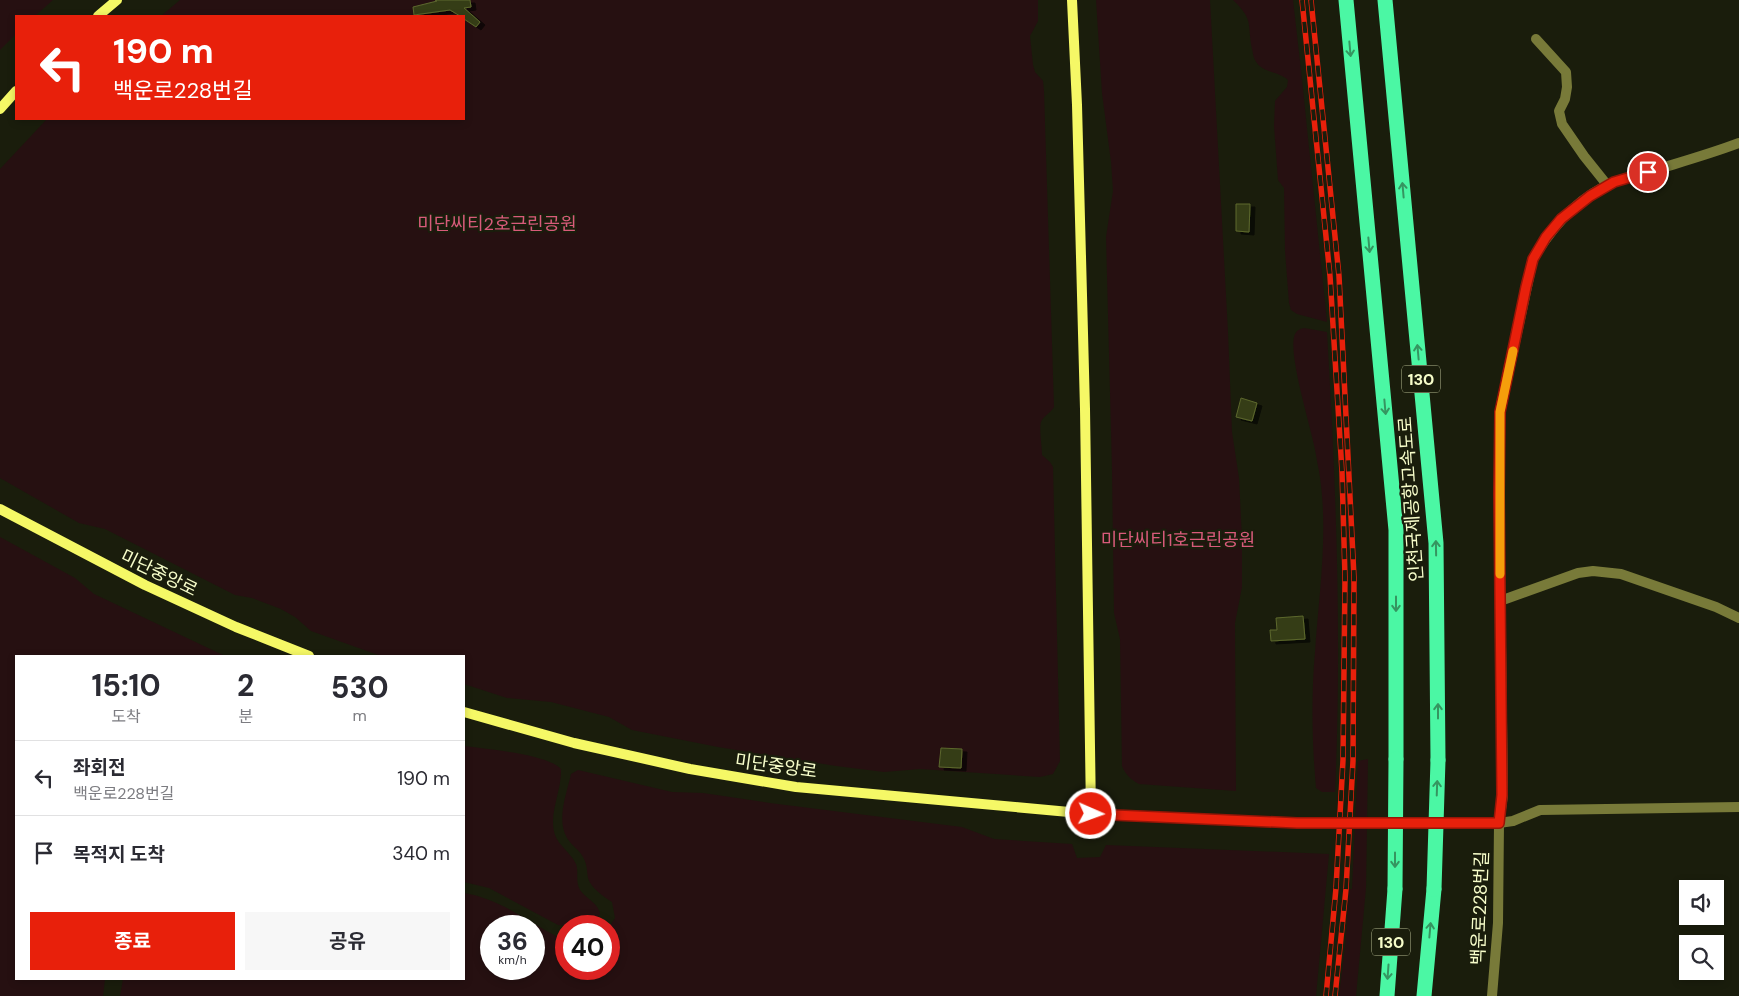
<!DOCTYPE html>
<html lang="ko">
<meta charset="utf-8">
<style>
:root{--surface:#fff;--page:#f7f7f7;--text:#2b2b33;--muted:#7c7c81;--line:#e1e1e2;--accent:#e8200b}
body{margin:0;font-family:"DM Sans","Noto Sans KR",sans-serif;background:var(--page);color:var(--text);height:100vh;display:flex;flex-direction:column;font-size:19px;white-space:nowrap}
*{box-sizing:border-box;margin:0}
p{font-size:16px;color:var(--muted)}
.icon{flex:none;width:28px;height:28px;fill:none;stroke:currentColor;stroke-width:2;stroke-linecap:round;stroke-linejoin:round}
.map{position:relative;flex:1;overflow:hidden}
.drawer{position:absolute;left:15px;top:655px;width:450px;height:325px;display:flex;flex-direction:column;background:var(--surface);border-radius:0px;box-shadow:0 2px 8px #0003}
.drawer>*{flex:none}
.guide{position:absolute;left:15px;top:15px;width:450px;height:105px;border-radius:0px;box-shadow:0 2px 8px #0003;background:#e8200b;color:#fff;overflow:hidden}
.fabs{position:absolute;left:1679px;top:880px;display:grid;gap:10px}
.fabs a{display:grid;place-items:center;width:45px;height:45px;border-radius:0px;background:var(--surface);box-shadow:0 2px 8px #0003;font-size:25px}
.speed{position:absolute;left:480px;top:915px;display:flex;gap:10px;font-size:25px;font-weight:700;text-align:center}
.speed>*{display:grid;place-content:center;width:65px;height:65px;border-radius:50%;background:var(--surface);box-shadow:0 2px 8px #0003;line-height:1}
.speed small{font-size:12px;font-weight:400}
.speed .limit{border:8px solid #d22;background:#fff;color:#111}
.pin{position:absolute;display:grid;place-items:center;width:42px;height:42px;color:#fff;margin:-21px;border:2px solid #fff;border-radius:50%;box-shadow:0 1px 5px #0007}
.me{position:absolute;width:55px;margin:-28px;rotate:92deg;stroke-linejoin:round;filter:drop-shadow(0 0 4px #0008)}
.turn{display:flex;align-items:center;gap:18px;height:105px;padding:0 15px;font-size:22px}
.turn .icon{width:65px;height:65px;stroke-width:2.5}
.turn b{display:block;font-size:35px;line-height:42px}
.eta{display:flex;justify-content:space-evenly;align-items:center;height:85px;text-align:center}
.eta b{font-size:30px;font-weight:700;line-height:35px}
.action{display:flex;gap:10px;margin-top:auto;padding:10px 15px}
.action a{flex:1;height:58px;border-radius:0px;background:var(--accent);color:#fff;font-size:20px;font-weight:700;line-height:58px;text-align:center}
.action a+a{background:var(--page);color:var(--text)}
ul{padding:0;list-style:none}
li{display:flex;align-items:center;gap:15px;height:75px;padding:0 15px;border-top:1px solid var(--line)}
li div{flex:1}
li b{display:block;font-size:19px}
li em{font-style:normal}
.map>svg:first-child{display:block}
.green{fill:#261011;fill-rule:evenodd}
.building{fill:#363d19;stroke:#5c682c;filter:url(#shadow)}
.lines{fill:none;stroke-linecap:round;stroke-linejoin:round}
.street{stroke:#787a39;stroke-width:10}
.secondary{stroke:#f5f866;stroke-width:10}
.highway{stroke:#4bf7a4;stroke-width:15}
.rail-casing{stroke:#e8200b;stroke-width:5.5}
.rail{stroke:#1a1d0c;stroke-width:4;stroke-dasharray:11;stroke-linecap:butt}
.highway-bridge{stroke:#4bf7a4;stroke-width:15}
.oneway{stroke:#359560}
.route-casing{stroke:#971507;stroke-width:12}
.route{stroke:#e8200b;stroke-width:9}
.slow{stroke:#f59e0b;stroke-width:9}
.labels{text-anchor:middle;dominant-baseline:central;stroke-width:4.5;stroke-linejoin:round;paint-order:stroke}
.shield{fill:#1a1d0c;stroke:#b5ba91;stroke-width:1}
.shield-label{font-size:16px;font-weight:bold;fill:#f7fdca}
.park-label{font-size:18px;fill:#d85b7b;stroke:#1a1d0c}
.street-label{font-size:18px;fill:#f7fdca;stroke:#1a1d0c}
</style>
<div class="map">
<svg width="1739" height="996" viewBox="0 0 1739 996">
<defs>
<filter id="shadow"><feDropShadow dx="5" dy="3" stdDeviation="0" flood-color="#0009"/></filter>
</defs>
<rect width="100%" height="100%" fill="#1a1d0c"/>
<g class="green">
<path d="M 0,0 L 53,0 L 35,16 L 16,16 L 16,34 L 0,50 Z"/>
<path d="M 180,0 L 1038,0 L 1038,21 L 1030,36 L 1033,65 L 1035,72 L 1043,81 L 1044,91 L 1054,407 C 1051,413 1043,416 1041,422 C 1039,430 1042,446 1042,455 L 1050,462 L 1053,467 L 1060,761 L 1053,774 L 1040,777 L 920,769 L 884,772 L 836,766 L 718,747 L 632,730 L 609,717 L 551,702 L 507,698 L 464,684 L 464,656 L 381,656 L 311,631 L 295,617 L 281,609 L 252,598 L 235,595 L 105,529 L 79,523 L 0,478 L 0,169 L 47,119 L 464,119 L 464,16 L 161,16 Z"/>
<path d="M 1096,0 L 1210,0 L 1228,332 L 1232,432 L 1239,478 L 1242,539 L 1242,587 L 1235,623 L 1236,791 L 1139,784 C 1130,779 1126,775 1122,766 L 1120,639 L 1114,613 L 1112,470 L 1106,237 L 1113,191 L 1111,162 L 1102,93 Z"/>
<path d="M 1233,0 L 1293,0 L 1301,70 L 1327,322 L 1297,314 L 1291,310 L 1289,303 L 1285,251 L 1284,188 L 1278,180 L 1274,126 L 1275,101 L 1287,87 L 1288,80 C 1278,70 1262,74 1255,60 C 1253,57 1253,52 1252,49 C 1247,23 1254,20 1233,0 Z"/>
<path d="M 1304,328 L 1327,332 C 1336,485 1342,638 1335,792 L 1322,792 L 1316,788 C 1312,743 1311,697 1315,652 C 1319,592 1329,531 1319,471 C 1317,462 1316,454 1314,445 C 1310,424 1287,351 1295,334 C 1297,330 1300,329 1304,328 Z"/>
<path d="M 0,537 L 75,578 L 94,594 L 225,656 L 16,656 L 16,979 L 105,979 L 103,996 L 0,996 Z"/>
<path d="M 464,746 C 486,749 547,754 561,769 C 562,791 548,814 555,835 C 559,846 571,853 576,864 C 579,872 575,881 580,890 C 586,899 597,902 600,913 L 598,919 L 578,926 L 558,925 L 489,888 L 464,882 Z"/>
<path d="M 1368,759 L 1366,888 L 1356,996 L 1339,996 L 1345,947 L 1349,889 L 1352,889 L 1358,761 Z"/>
<path d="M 578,770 L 672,792 L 703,793 L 770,803 L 962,827 L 994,839 L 1072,844 L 1077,858 L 1100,857 L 1106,845 L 1329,854 L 1316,996 L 120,996 L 123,979 L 464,979 L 464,893 C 502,899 532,925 566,941 L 566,969 L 609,969 L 609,927 L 615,918 L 612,902 C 603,896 591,888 588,878 C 587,871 587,865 584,859 C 580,850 572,846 567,838 C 556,819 567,793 571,774 ZM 491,926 L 534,926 L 534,969 L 491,969 Z"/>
</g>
<g class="building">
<path d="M 435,0 L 470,0 L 471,7 L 464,8 L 480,22 L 476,27 L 464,19 L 464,16 L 460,16 L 450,10 L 414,15 L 413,7 L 437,1 Z"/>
<path d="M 1236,204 L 1250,204 L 1249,232 L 1236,231 Z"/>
<path d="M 1241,398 L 1257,403 L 1252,421 L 1236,417 Z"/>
<path d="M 1303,616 L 1305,639 L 1271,641 L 1270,630 L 1277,630 L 1276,618 Z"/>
<path d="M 941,748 L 962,749 L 961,768 L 939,767 Z"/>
</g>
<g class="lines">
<g class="street">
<path d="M 1536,39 L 1566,72 L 1567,87 L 1565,99 L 1559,111 L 1562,124 L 1584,156 L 1608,186"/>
<path d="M 1500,601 L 1578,573 L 1593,571 L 1621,574 L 1716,607 L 1739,618"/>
<path d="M 1499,823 L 1513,821 L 1540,810 L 1739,807"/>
<path d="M 1492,996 L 1498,923 L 1499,823 L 1503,795 L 1499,494 L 1500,412 L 1533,259 C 1552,227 1579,196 1615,182 C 1626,177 1639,174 1652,171 C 1681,162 1710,154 1739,143"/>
</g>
<g class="secondary">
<path d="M 1072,0 L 1077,105 L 1085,409 L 1091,814"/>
<path d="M 98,16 L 117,0"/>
<path d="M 0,109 L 16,91"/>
<path d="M 0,509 L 145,585 L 236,627 L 309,656"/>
<path d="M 464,712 L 574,743 L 690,769 L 796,787 L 1091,814 L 1297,823 L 1499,823"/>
</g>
<g class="highway">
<path d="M 1346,0 L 1396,530 L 1396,759"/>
<path d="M 1385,0 L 1436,543 L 1438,760"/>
<path d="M 1387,996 L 1395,889"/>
<path d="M 1424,996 L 1434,889"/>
</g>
<defs>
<g id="rail">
<path d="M 1302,0 L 1330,276 L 1342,472 L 1345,577 L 1343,760 L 1336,888 L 1326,996"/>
<path d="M 1311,0 L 1339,276 L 1354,577 L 1353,761 L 1346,889 L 1335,996"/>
</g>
</defs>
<use href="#rail" class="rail-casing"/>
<use href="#rail" class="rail"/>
<g class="highway-bridge">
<path d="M 1395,889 L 1396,759"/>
<path d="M 1434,889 L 1438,760"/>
</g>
</g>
<defs><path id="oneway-shaft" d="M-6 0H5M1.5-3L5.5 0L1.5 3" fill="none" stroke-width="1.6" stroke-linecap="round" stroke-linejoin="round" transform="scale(1.25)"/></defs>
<g class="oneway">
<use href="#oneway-shaft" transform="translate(1350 49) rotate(85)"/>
<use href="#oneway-shaft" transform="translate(1403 190) rotate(-95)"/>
<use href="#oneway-shaft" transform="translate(1369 245) rotate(85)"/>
<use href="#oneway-shaft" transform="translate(1418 352) rotate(-95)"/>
<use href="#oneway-shaft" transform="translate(1385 407) rotate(85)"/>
<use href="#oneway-shaft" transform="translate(1436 548) rotate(-91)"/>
<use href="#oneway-shaft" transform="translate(1396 604) rotate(90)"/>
<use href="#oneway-shaft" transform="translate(1438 711) rotate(-90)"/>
<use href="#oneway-shaft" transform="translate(1437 788) rotate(-88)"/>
<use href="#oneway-shaft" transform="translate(1395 860) rotate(90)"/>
<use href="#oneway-shaft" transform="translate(1430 930) rotate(-85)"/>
<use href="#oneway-shaft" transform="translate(1388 972) rotate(94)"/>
</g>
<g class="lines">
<defs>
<path id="route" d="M 1091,814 L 1297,823 L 1499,823 L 1502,795 L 1499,494 L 1500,412 L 1526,287 L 1533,259 L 1546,237 L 1561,219 L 1590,196 L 1614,182 L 1648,172"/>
</defs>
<use href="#route" class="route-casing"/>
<use href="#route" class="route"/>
<path class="slow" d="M 1500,574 L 1500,412 L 1513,351"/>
</g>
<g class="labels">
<g class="shield">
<rect x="1402" y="365.5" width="38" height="27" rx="4"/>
<rect x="1372" y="928.5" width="38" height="27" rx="4"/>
</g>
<g class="shield-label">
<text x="1421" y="379">130</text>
<text x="1391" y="942">130</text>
</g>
<g class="park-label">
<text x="497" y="224">미단씨티2호근린공원</text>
<text x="1178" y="540">미단씨티1호근린공원</text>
</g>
<g class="street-label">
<text transform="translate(1411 499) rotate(-94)">인천국제공항고속도로</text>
<text transform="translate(159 573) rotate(26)">미단중앙로</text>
<text transform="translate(776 766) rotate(8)">미단중앙로</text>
<text transform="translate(1480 908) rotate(-88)">백운로228번길</text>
</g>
</g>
</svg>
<div class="fabs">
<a><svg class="icon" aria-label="sound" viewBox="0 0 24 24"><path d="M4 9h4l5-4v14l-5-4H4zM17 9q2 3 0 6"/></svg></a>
<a><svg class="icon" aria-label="search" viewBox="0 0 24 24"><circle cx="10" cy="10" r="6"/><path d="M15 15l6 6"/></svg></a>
</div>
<div class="speed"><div>36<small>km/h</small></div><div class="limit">40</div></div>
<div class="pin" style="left:1648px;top:172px;background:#d93025"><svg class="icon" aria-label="arrive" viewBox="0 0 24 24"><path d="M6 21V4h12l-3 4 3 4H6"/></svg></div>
<svg class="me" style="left:1091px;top:814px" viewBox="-20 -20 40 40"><circle r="17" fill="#e8200b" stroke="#fff" stroke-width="3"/><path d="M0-11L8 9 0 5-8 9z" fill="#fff"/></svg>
<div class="guide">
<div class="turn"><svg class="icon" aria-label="left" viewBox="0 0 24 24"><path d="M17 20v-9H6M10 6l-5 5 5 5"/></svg><div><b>190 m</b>백운로228번길</div></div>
</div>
<section class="drawer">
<div class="eta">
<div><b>15:10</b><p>도착</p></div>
<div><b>2</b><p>분</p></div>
<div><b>530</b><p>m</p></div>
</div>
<ul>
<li><svg class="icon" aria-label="left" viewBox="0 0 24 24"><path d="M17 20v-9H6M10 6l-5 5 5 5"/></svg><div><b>좌회전</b><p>백운로228번길</p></div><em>190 m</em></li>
<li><svg class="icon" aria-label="arrive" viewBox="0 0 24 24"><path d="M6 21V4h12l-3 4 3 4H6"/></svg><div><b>목적지 도착</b></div><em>340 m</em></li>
</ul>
<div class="action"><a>종료</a><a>공유</a></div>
</section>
</div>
